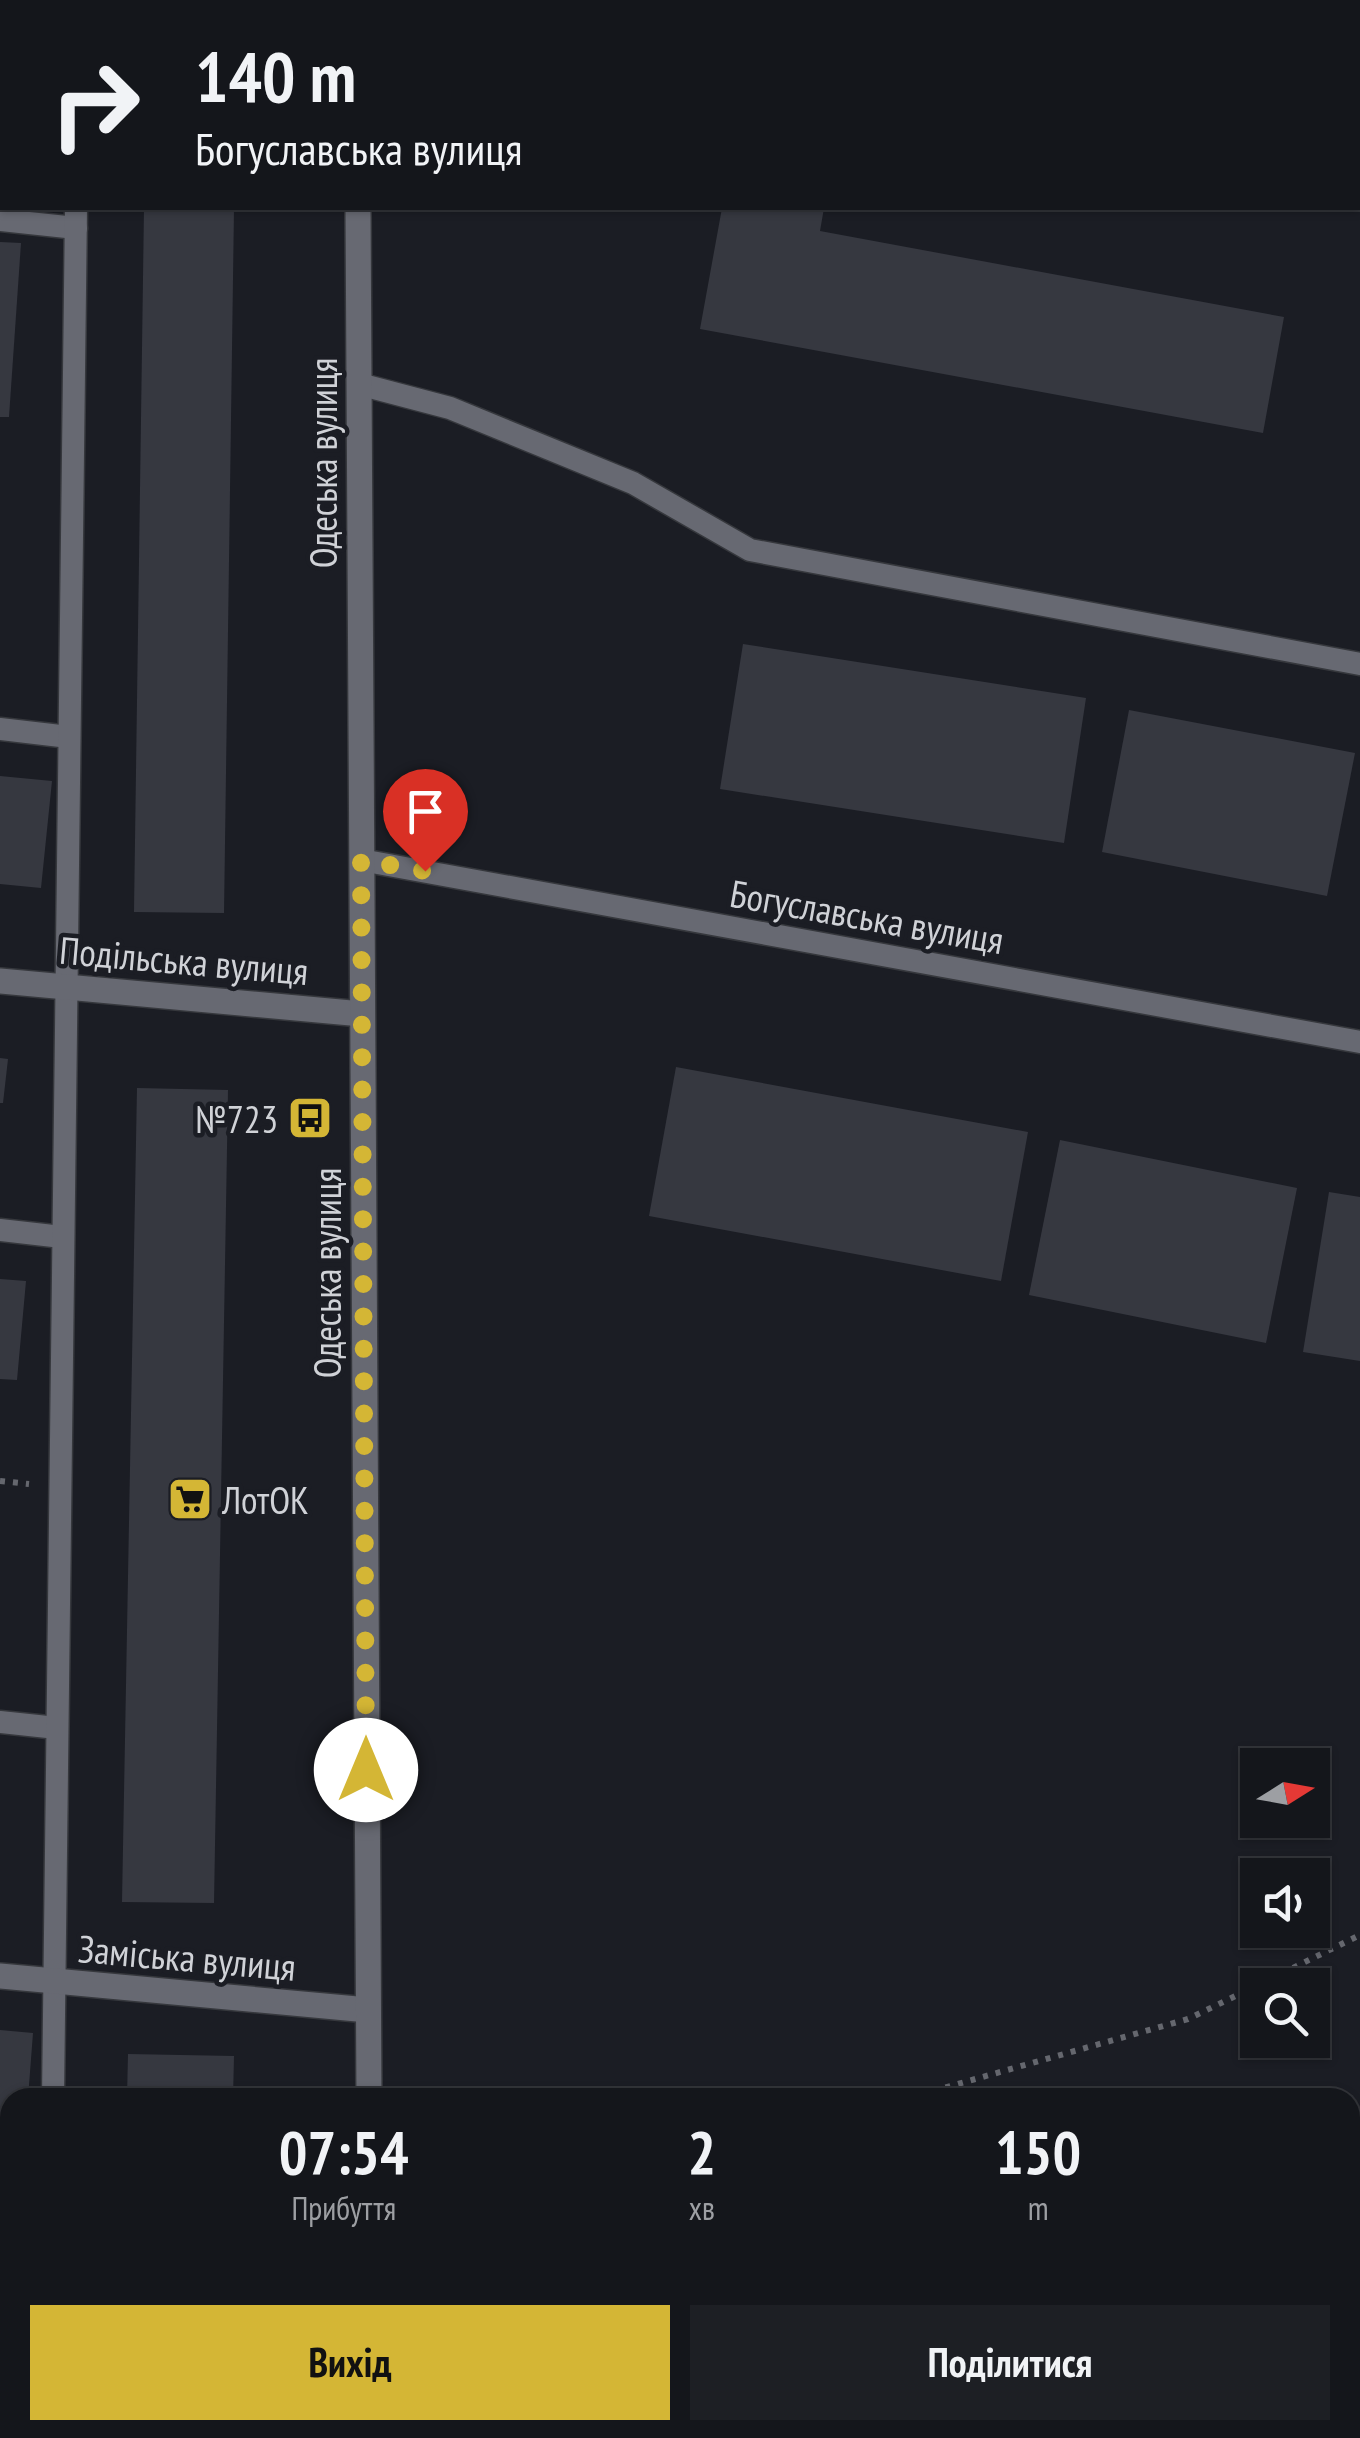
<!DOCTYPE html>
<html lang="uk">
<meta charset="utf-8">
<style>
:root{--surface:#14161b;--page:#1d1f24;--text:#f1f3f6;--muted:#9d9fa3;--line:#33353a;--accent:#d4b635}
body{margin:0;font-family:"PT Sans Narrow",sans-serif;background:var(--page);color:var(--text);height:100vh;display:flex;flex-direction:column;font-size:38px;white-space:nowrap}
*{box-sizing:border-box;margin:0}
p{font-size:32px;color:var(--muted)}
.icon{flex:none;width:55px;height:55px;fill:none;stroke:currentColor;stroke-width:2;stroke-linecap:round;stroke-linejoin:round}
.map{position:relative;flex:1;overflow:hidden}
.sheet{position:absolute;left:0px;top:2088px;width:1360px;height:352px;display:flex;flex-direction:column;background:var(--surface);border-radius:30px 30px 0 0;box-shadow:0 2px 8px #0004,0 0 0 2px var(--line)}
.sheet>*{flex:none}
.hud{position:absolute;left:0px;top:0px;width:1360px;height:210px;box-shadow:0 2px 8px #0004,0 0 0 2px var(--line);background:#14161b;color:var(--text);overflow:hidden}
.needle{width:65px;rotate:79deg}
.controls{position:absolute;left:1240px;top:1748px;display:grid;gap:20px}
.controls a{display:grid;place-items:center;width:90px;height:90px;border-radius:0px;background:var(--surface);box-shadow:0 2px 8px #0004,0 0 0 2px var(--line);font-size:50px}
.pin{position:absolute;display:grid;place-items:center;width:85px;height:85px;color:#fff;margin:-102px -42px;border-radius:50% 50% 50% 0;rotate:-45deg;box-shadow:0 0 10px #0007}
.pin .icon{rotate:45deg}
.me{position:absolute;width:110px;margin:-55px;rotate:0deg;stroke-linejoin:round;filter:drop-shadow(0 0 8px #0008)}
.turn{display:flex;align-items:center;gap:35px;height:210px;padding:0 30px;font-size:45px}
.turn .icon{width:130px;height:130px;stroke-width:2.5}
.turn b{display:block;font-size:70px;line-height:85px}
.eta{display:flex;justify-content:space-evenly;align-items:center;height:170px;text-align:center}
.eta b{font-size:60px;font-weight:600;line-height:70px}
.cta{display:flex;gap:20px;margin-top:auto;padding:20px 30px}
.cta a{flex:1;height:115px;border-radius:0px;background:var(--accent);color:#111;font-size:40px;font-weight:600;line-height:115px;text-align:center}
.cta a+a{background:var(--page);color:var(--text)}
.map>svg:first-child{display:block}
.building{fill:#363840}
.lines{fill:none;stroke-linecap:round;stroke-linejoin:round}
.service-casing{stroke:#36383d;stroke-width:25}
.minor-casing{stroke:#36383d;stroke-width:28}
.tertiary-casing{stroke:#36383d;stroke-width:28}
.path{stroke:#65676e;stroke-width:6;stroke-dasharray:5 8;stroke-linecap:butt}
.service{stroke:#676972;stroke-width:22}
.minor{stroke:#676972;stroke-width:25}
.tertiary{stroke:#676972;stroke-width:25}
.route{stroke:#d4b635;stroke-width:18;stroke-dasharray:0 32.4}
.labels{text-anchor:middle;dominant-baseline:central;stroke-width:9;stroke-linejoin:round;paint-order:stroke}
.street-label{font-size:38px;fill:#d0d2d7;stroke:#1b1d24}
.poi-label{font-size:38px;fill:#d0d2d7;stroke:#1b1d24;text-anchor:end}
</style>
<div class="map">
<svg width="1360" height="2438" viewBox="0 0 1360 2438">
<rect width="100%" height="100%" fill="#1b1d24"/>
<g class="building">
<path d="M 144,208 L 234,208 L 224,913 L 134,912 Z"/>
<path d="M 722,208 L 824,208 L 820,231 L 1284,317 L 1263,433 L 700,329 Z"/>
<path d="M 0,242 L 21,243 L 9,417 L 0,417 Z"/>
<path d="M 743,644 L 1086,698 L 1064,843 L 720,789 Z"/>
<path d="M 1129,710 L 1355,753 L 1327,896 L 1102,852 Z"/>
<path d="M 0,776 L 52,781 L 41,888 L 0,884 Z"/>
<path d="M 0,1058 L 8,1059 L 3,1103 L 0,1103 Z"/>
<path d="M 676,1067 L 1028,1132 L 1001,1281 L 649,1216 Z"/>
<path d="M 137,1088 L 228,1090 L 214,1903 L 122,1902 Z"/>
<path d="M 1060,1140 L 1297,1188 L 1266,1343 L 1029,1295 Z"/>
<path d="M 1329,1192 L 1360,1197 L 1360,1361 L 1303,1352 Z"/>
<path d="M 0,1279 L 26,1281 L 17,1380 L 0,1379 Z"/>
<path d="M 0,2030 L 33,2033 L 28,2098 L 10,2098 L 10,2134 L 0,2133 Z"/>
<path d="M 128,2054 L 234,2056 L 233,2098 L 127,2098 Z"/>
<path d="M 0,2281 L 10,2282 L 6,2367 L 0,2366 Z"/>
<path d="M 1350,2425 L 1360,2427 L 1360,2438 L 1118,2438 L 1119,2430 L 1350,2430 Z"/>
<path d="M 931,2430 L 993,2430 L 991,2438 L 930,2438 Z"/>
</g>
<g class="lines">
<defs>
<g id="service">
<path d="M 0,220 L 76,228"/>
<path d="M 359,384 L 450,408 L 633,483 L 750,550 L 1360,664"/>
<path d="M 0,729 L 69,737"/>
<path d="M 361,860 L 1360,1042"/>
<path d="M 0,1230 L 62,1237"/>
<path d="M 0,1722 L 57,1728"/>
<path d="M 53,2098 L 76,208"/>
<path d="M 1064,2438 L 1066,2430"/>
</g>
<g id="minor">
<path d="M 26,0 L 52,2"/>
<path d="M 0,981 L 362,1014"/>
<path d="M 0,1976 L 368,2010"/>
</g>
<g id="tertiary">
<path d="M 357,2 L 357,0"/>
<path d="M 358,208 L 369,2098"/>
<path d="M 373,2430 L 373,2438"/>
</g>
</defs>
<use href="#service" class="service-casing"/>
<use href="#minor" class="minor-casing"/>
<use href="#tertiary" class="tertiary-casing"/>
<g class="path">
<path d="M 0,1481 L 29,1484"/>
<path d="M 1258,1985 L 1360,1935"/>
<path d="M 908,2098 L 1188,2019 L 1258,1985"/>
<path d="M 1350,2251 L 1360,2254"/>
</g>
<use href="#service" class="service"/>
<use href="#minor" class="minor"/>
<use href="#tertiary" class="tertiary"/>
</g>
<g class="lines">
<path class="route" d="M 366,1770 L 361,860 L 425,871"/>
</g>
<defs>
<symbol id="bus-square" viewBox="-11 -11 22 22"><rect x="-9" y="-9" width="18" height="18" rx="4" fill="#d4b635" stroke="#1b1d24"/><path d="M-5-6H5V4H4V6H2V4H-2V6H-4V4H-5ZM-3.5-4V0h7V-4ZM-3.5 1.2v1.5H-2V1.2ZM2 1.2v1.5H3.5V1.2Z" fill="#111"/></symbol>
<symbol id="supermarket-square" viewBox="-11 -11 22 22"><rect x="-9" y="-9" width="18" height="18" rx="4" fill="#d4b635" stroke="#1b1d24"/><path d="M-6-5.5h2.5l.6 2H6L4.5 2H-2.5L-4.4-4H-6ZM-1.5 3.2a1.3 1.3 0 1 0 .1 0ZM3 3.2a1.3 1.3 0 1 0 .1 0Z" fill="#111"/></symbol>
</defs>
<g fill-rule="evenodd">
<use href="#bus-square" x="285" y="1093" width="50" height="50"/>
<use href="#supermarket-square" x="165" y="1474" width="50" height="50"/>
</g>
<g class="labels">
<g class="street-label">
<text transform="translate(322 463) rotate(-90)">Одеська вулиця</text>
<text transform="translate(867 916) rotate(10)">Богуславська вулиця</text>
<text transform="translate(184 960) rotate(5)">Подільська вулиця</text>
<text transform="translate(326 1273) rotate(-90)">Одеська вулиця</text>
<text transform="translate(187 1957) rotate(5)">Заміська вулиця</text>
</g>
<g class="poi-label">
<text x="278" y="1118">№723</text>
<text x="222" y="1499" text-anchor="start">ЛотОК</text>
</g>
</g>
</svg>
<div class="controls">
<a><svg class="needle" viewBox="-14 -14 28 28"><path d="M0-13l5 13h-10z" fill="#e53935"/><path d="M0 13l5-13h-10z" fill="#9d9fa3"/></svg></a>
<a><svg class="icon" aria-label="sound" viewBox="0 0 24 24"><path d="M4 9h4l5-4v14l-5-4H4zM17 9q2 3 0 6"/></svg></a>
<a><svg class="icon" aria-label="search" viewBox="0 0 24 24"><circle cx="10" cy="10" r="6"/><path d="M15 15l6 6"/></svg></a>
</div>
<div class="pin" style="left:425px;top:871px;background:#d93025"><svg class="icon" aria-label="arrive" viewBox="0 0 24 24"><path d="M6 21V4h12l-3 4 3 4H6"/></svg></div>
<svg class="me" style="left:366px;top:1770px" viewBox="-20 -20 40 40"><circle r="19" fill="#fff"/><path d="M0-13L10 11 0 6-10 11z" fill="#d4b635"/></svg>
<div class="hud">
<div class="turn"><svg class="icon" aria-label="right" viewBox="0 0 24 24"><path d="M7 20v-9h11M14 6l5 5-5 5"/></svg><div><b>140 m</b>Богуславська вулиця</div></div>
</div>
<section class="sheet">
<div class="eta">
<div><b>07:54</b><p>Прибуття</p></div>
<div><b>2</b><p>хв</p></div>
<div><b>150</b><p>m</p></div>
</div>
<div class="cta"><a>Вихід</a><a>Поділитися</a></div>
</section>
</div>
